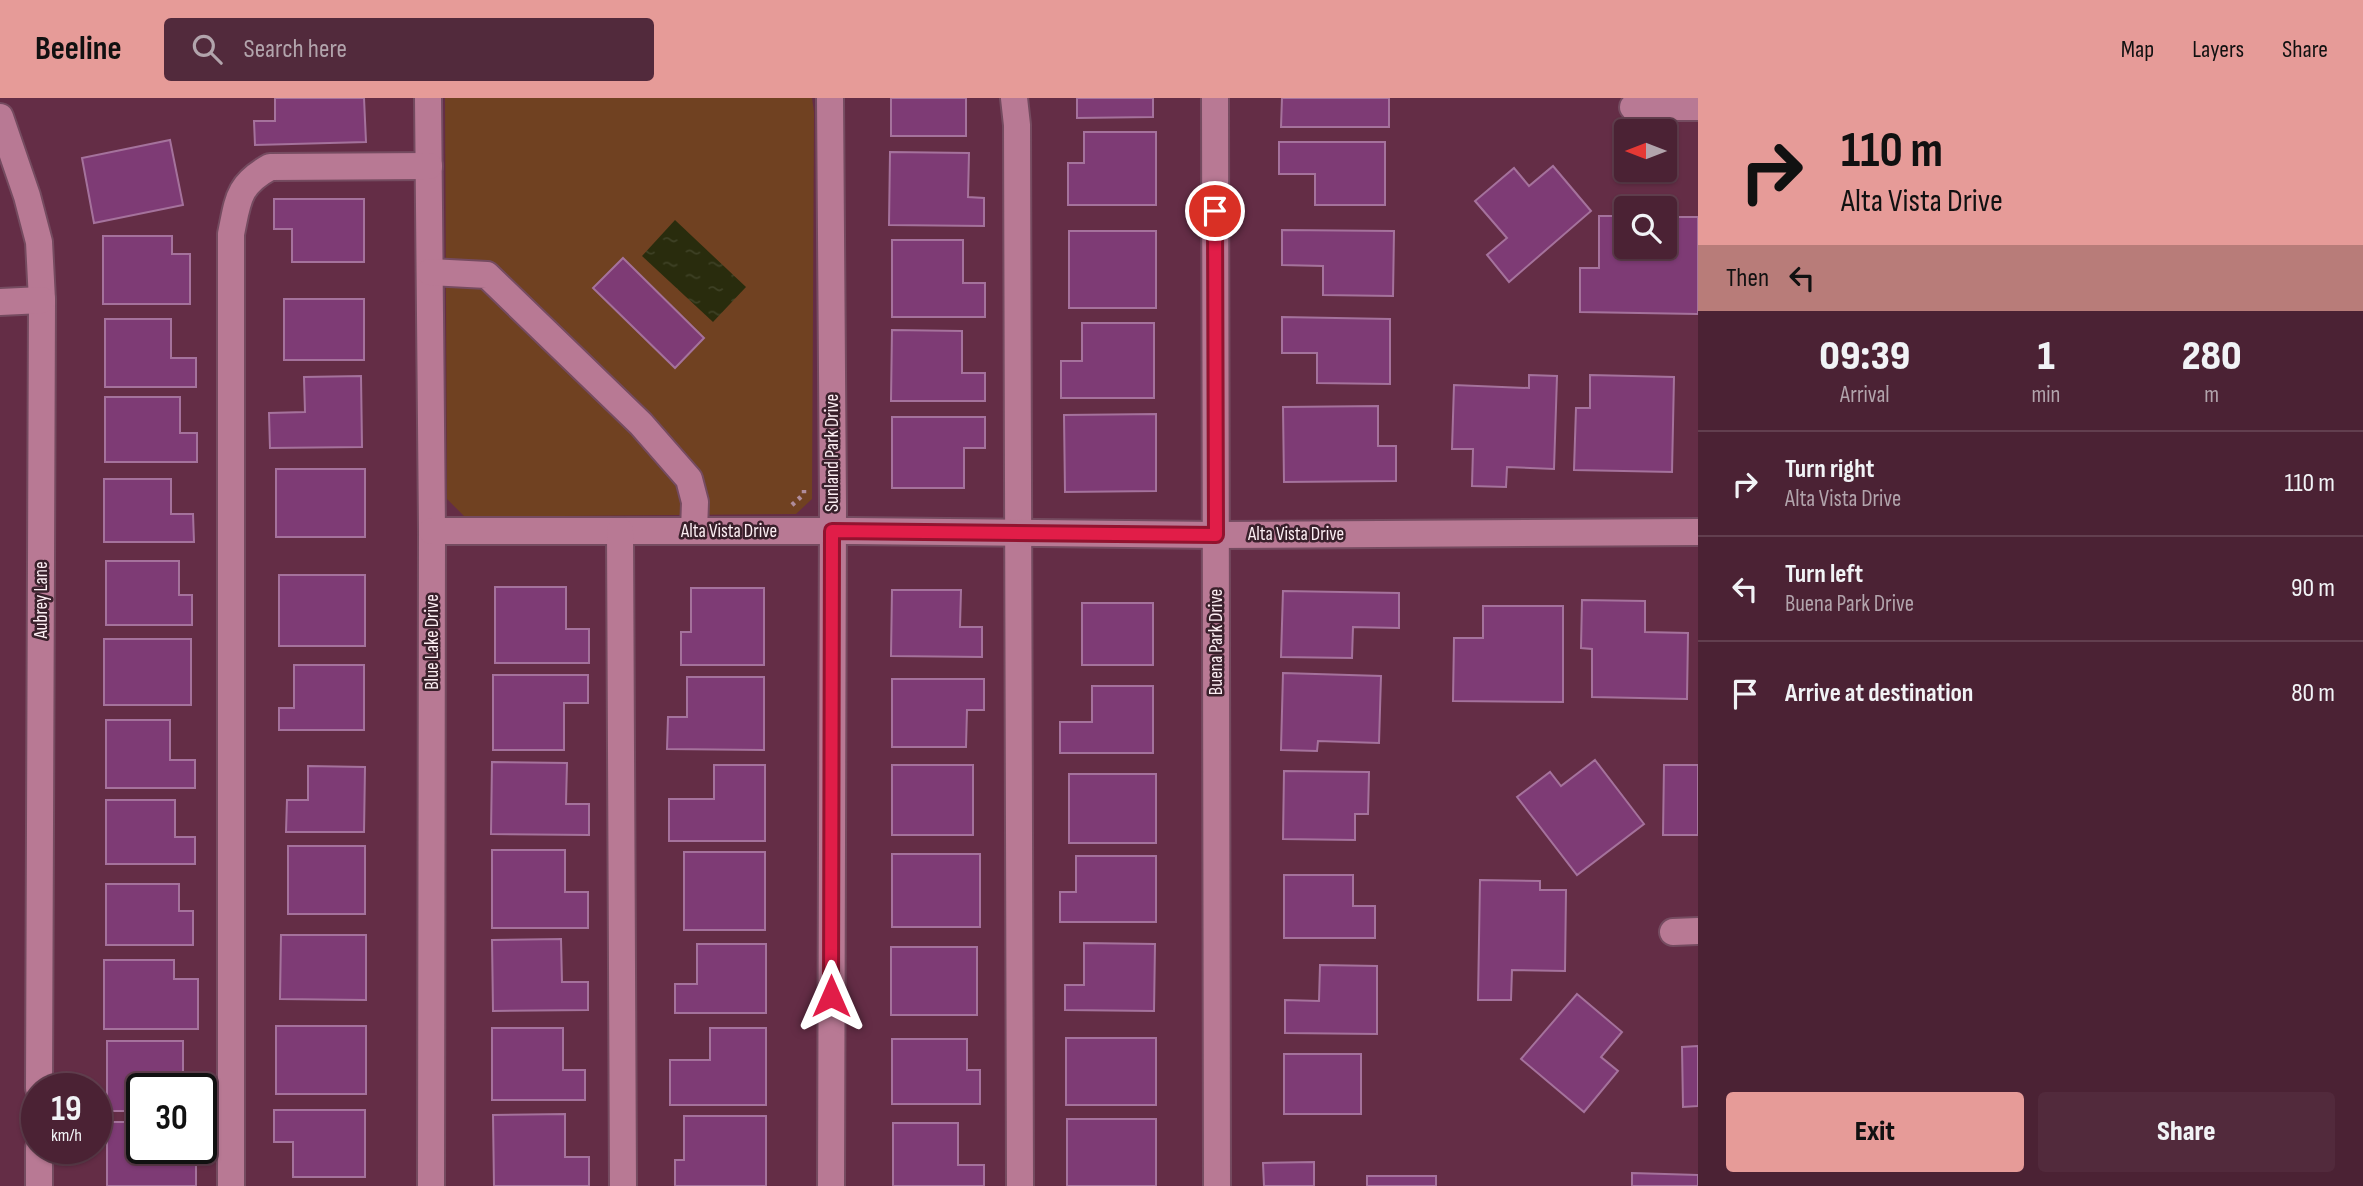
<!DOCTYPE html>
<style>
:root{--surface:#4b2234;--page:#522a3c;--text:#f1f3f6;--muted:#b2a4ac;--line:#623f4f;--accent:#e69b98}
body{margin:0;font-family:"Sofia Sans Condensed",sans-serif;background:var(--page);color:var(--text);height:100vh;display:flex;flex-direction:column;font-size:26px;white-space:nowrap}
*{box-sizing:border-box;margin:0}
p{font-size:23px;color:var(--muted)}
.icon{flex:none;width:38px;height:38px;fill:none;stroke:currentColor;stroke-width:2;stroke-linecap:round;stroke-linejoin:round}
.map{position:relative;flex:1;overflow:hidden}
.drawer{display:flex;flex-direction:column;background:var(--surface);width:665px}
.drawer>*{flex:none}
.guide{background:#e69b98;color:#111;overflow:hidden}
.needle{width:46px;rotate:270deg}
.buttons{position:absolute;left:1614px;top:21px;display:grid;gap:14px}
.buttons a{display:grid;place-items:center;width:63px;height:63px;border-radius:7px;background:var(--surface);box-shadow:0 2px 5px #0004,0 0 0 2px var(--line);font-size:35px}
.speed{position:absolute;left:21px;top:975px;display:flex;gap:14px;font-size:35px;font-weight:700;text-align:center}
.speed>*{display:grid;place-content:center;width:91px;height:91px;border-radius:50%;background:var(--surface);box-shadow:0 2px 5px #0004,0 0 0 2px var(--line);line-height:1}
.speed small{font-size:18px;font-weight:400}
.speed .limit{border:4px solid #111;border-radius:10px;background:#fff;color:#111}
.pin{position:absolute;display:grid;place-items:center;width:60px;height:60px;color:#fff;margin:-30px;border:4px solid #fff;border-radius:50%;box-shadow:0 2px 7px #0007}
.me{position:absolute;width:77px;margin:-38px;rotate:0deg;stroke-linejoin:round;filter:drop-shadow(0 0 5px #0008)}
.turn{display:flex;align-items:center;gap:24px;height:147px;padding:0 28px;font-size:32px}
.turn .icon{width:91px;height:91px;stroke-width:2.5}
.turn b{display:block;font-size:49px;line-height:60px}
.then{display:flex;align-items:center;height:66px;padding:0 28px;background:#0003;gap:14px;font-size:26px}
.eta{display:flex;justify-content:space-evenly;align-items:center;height:119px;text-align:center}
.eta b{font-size:42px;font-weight:800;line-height:49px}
.action{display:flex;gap:14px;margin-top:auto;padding:14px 28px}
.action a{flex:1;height:80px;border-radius:7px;background:var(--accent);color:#111;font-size:28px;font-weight:800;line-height:80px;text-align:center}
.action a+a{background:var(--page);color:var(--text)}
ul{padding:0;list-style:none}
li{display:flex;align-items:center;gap:21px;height:105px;padding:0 28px;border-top:2px solid var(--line)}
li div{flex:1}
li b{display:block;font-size:26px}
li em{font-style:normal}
header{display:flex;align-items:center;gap:42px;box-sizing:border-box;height:98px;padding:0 35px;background:var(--accent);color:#111}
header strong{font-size:33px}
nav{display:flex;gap:38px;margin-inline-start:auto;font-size:24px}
.search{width:490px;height:63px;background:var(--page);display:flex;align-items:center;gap:18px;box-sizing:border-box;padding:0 24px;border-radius:7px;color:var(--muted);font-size:26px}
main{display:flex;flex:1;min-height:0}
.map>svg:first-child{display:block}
.park{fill:#704121}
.water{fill:url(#water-ripples)}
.building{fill:#7e3b75;stroke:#a5729c;stroke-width:2}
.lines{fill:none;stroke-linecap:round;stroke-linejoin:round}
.minor-casing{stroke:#754b60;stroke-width:30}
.path{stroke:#af8c9b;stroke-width:4.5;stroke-dasharray:3.5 5;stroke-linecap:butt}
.minor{stroke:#b87994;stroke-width:26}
.route-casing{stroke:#92132f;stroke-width:18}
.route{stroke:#e11d48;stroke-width:12}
.labels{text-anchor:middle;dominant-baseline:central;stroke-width:5;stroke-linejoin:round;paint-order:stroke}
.street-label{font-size:19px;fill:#fceef3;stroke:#39202b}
</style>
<header>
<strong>Beeline</strong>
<div class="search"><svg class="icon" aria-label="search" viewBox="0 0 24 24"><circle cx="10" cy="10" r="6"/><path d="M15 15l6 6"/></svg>Search here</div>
<nav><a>Map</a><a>Layers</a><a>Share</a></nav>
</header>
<main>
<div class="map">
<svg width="1698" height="1088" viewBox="0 0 1698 1088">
<defs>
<pattern id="water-ripples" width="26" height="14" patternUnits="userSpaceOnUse" patternTransform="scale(1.75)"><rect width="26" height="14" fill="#292c0d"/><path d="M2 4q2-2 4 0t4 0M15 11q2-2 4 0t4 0" fill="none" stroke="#3e4125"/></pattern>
</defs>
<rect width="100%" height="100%" fill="#642d46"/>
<path class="park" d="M 445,0 L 812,0 L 814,14 L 812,401 L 796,416 L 465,419 L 447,401 Z"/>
<path class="water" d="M 675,122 L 746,189 L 713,224 L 642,158 Z"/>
<g class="building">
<path d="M 275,0 L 364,0 L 366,44 L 255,47 L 254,23 L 275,23 Z"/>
<rect x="891" y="0" width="75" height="38"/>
<path d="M 1077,0 L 1153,0 L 1153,19 L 1077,20 Z"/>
<path d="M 1282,0 L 1389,0 L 1389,29 L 1281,29 Z"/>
<path d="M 1084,34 L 1156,34 L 1156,107 L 1068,107 L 1068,65 L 1084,65 Z"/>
<path d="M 170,42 L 183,107 L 94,125 L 82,60 Z"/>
<path d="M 1279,44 L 1385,44 L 1385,107 L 1315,107 L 1315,76 L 1279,76 Z"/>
<path d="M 890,54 L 969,55 L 968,99 L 984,100 L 984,128 L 889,127 Z"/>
<path d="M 1553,68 L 1591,113 L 1509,184 L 1487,157 L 1507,140 L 1475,103 L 1514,70 L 1529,88 Z"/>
<path d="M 274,101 L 364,101 L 364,164 L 292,164 L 292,131 L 274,131 Z"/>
<path d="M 1599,118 L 1626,118 L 1626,149 L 1664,149 L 1664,119 L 1698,119 L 1698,216 L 1580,214 L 1580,170 L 1599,170 Z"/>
<path d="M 1282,132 L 1394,133 L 1393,198 L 1323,197 L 1323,168 L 1282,167 Z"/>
<rect x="1069" y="133" width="87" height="77"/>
<path d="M 103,138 L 172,138 L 172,156 L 190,156 L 190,206 L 103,206 Z"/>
<path d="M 892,142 L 963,142 L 963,185 L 985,185 L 985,219 L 892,219 Z"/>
<path d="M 623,160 L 704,240 L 675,270 L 593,190 Z"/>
<rect x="284" y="201" width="80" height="61"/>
<path d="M 1282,219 L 1390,221 L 1390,286 L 1317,285 L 1317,255 L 1282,255 Z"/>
<path d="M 105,221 L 171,221 L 171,260 L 196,260 L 196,289 L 105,289 Z"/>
<path d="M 1082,225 L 1154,225 L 1154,300 L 1061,300 L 1061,263 L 1082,263 Z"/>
<path d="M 892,232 L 962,233 L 962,275 L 985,275 L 985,303 L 891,303 Z"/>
<path d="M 1529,277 L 1557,278 L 1554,371 L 1507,369 L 1506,389 L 1472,388 L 1473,351 L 1452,351 L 1454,287 L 1529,290 Z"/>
<path d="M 1590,277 L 1674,279 L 1672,374 L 1574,372 L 1576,310 L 1590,310 Z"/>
<path d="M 361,278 L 362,349 L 270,350 L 269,315 L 305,314 L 304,279 Z"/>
<path d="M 105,299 L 180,299 L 180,335 L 197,335 L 197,364 L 105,364 Z"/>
<path d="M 1378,308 L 1378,348 L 1396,348 L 1396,383 L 1284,384 L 1283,309 Z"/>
<path d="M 1156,316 L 1156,393 L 1065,394 L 1064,317 Z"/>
<path d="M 892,319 L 985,319 L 985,350 L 964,350 L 964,390 L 892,390 Z"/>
<rect x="276" y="371" width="89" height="68"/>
<path d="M 104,381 L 171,381 L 171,416 L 193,416 L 194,444 L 104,444 Z"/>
<path d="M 106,463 L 179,463 L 179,497 L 192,497 L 192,527 L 106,527 Z"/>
<rect x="279" y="477" width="86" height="71"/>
<path d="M 495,489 L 566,489 L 566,531 L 589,531 L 589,565 L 495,565 Z"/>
<path d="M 691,490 L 764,490 L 764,567 L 681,567 L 681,534 L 691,534 Z"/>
<path d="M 892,492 L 961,492 L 960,529 L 982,529 L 982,559 L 891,558 Z"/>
<path d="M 1283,493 L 1399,495 L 1399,530 L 1353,529 L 1352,560 L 1281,559 Z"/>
<path d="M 1582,502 L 1645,503 L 1645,534 L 1688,535 L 1687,601 L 1592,599 L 1592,551 L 1581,550 Z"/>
<rect x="1082" y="505" width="71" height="62"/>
<path d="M 1483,508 L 1563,508 L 1563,604 L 1453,603 L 1454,540 L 1483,540 Z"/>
<rect x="104" y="541" width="87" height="66"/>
<path d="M 294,567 L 364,567 L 364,632 L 279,632 L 279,610 L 294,610 Z"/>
<path d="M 1283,575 L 1381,578 L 1379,645 L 1318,643 L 1317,653 L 1281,652 Z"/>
<path d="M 493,577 L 588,577 L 588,605 L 564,605 L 564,652 L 493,652 Z"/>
<path d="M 687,579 L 764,579 L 764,652 L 667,651 L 668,619 L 687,619 Z"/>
<path d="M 892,581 L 984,581 L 984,612 L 967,612 L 966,649 L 892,649 Z"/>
<path d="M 1092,588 L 1153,588 L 1153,655 L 1060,655 L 1060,624 L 1092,624 Z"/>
<path d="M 106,622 L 170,622 L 170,662 L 195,662 L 195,690 L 106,690 Z"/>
<path d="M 1595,662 L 1644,726 L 1577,777 L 1517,699 L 1550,674 L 1561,688 Z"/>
<path d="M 492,664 L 567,665 L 566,706 L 589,706 L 589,737 L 491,736 Z"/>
<path d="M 714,667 L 765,667 L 765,743 L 669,743 L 669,701 L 714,701 Z"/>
<rect x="892" y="667" width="81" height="70"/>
<path d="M 1664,667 L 1698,667 L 1698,737 L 1663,737 Z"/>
<path d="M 308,668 L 365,669 L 364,734 L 286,734 L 287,702 L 308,702 Z"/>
<path d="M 1284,673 L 1369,674 L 1368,716 L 1355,716 L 1355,742 L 1283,741 Z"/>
<rect x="1069" y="676" width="87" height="69"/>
<path d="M 106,702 L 175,702 L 175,739 L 195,739 L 195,766 L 106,766 Z"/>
<rect x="288" y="748" width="77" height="68"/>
<path d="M 492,752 L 565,752 L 565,794 L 588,794 L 588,830 L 492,830 Z"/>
<rect x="684" y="754" width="81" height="78"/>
<rect x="892" y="756" width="88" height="73"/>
<path d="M 1076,758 L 1156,758 L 1156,824 L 1060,824 L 1060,794 L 1076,794 Z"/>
<path d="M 1284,777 L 1353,777 L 1353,808 L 1375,808 L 1375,840 L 1284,840 Z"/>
<path d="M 1480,782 L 1540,783 L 1540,792 L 1566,792 L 1565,873 L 1512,872 L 1511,902 L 1478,902 Z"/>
<path d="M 106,786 L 179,786 L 179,813 L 193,813 L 193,847 L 106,847 Z"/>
<path d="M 281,837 L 366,837 L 366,902 L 280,901 Z"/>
<path d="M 561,841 L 562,884 L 588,884 L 588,912 L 493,913 L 492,842 Z"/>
<path d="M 1084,845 L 1155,846 L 1154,913 L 1065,912 L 1065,887 L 1084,887 Z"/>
<path d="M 697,846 L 766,846 L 766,915 L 675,915 L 675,886 L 697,886 Z"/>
<rect x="891" y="849" width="86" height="68"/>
<path d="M 104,862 L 174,862 L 174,881 L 198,881 L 198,931 L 104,931 Z"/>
<path d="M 1320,867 L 1377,868 L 1377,936 L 1285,935 L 1285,902 L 1319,903 Z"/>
<path d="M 1577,896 L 1622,934 L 1601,959 L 1618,973 L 1584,1014 L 1521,961 Z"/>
<rect x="276" y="928" width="90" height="68"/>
<path d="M 492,930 L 563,930 L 563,972 L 585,972 L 585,1002 L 492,1002 Z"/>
<path d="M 710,930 L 766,930 L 766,1007 L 670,1007 L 670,962 L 710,962 Z"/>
<rect x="1066" y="940" width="90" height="67"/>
<path d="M 892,941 L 967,941 L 967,972 L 980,972 L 980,1006 L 892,1006 Z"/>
<path d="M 107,943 L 183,943 L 183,980 L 193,980 L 193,990 L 142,990 L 142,1013 L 107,1013 Z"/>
<path d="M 1698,948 L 1698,1008 L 1683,1009 L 1682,949 Z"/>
<rect x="1284" y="956" width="77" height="60"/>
<path d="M 274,1012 L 365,1012 L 365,1079 L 293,1079 L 293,1044 L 274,1044 Z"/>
<path d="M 565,1016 L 565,1059 L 589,1059 L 589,1088 L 494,1088 L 493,1017 Z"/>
<path d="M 684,1018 L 766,1018 L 766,1088 L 675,1088 L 675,1062 L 684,1062 Z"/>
<rect x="1067" y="1021" width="89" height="67"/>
<path d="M 107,1024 L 142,1024 L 142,1050 L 176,1050 L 177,1059 L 196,1059 L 196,1088 L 107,1088 Z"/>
<path d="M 893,1025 L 958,1025 L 958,1067 L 984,1067 L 984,1088 L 893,1088 Z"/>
<path d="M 1314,1064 L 1314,1088 L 1264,1088 L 1263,1065 Z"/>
<path d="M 1632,1075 L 1698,1077 L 1698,1088 L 1632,1088 Z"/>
<rect x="1367" y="1078" width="69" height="10"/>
</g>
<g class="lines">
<defs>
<g id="minor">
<path d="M 428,0 L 432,433 L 431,1088"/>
<path d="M 830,0 L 833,409 L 831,1088"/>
<path d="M 1014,0 L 1017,27 L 1020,1088"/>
<path d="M 1215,0 L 1217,1088"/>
<path d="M 1633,9 L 1698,9"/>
<path d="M 0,19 L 27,98 L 39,144 L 42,202 L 39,990"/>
<path d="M 430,174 L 487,177 L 641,326 L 689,381 L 695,404 L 694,433"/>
<path d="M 0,204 L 42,202"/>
<path d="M 432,433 L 854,433 L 1216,437 L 1698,434"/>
<path d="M 620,433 L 623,1088"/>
<path d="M 1673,834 L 1698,833"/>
<path d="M 39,1088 L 39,1050"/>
<path d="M 231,1088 L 231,136 C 238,103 237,87 270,69 L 429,68"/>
</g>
</defs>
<use href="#minor" class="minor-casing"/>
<path class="path" d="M 792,407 L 804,396 L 804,392"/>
<use href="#minor" class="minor"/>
</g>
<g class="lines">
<defs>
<path id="route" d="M 831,898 L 832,433 L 1216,437 L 1215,113"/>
</defs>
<use href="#route" class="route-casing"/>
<use href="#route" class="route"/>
</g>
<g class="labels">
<g class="street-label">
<text transform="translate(832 355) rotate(-90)">Sunland Park Drive</text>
<text x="729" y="433">Alta Vista Drive</text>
<text x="1296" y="436">Alta Vista Drive</text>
<text transform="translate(41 502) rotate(-90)">Aubrey Lane</text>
<text transform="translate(432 544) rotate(-90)">Blue Lake Drive</text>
<text transform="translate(1216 544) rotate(-90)">Buena Park Drive</text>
</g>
</g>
</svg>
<div class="buttons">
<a><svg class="needle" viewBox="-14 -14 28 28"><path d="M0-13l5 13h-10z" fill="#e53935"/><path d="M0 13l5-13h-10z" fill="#b2a4ac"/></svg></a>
<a><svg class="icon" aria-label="search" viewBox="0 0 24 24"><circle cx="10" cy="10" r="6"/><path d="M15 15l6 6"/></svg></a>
</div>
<div class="speed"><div>19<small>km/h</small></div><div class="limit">30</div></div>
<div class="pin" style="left:1215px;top:113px;background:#d93025"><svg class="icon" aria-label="arrive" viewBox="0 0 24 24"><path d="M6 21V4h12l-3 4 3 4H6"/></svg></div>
<svg class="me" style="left:831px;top:898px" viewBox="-20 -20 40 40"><path d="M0-17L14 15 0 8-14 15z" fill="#e11d48" stroke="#fff" stroke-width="4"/></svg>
</div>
<section class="drawer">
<div class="guide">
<div class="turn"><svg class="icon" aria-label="right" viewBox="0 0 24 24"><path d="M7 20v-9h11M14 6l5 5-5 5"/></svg><div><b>110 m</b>Alta Vista Drive</div></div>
<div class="then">Then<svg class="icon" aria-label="left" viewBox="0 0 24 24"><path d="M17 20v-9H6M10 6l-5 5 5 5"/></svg></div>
</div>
<div class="eta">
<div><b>09:39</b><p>Arrival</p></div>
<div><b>1</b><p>min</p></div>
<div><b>280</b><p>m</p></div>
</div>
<ul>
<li><svg class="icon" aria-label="right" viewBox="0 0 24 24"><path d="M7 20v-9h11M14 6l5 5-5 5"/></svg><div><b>Turn right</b><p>Alta Vista Drive</p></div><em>110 m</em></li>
<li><svg class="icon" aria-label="left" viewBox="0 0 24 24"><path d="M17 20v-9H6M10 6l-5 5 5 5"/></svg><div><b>Turn left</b><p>Buena Park Drive</p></div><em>90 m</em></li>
<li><svg class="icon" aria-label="arrive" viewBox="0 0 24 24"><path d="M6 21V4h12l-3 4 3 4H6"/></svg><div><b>Arrive at destination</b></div><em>80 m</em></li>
</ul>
<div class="action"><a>Exit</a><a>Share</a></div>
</section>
</main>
